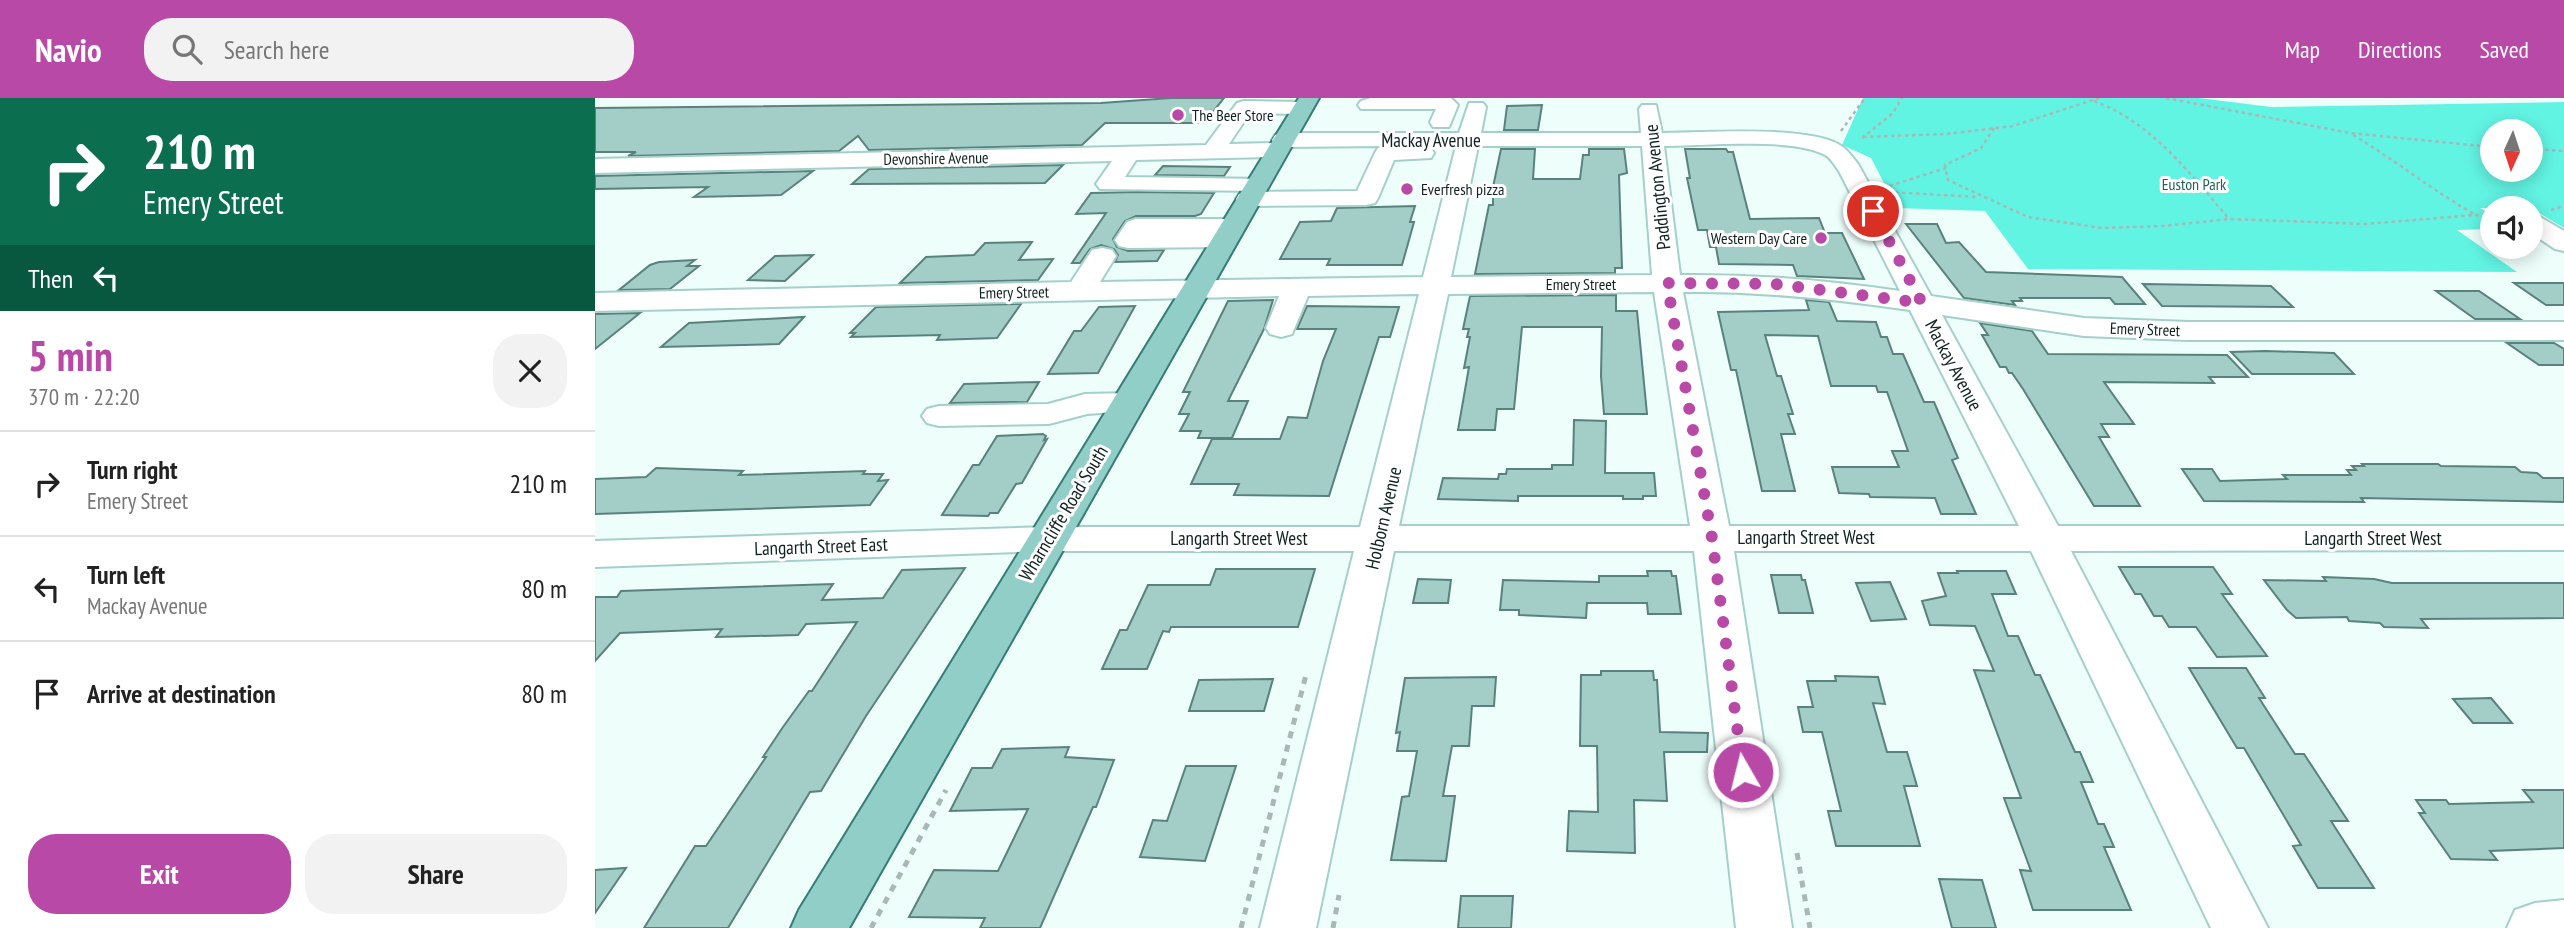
<!DOCTYPE html>
<meta charset="utf-8">
<style>
:root{--surface:#fff;--page:#f2f2f2;--text:#222;--muted:#767676;--line:#e0e0e0;--accent:#b849a7}
body{margin:0;font-family:"PT Sans Narrow",sans-serif;background:var(--page);color:var(--text);height:100vh;display:flex;flex-direction:column;font-size:26px;white-space:nowrap}
*{box-sizing:border-box;margin:0}
p{font-size:23px;color:var(--muted)}
.icon{flex:none;width:38px;height:38px;fill:none;stroke:currentColor;stroke-width:2;stroke-linecap:round;stroke-linejoin:round}
.map{position:relative;flex:1;overflow:hidden}
.details{display:flex;flex-direction:column;background:var(--surface);width:595px}
.details>*{flex:none}
.hud{background:#0b6e4f;color:#fff;overflow:hidden}
.needle{width:46px;rotate:183deg}
.buttons{position:absolute;left:1885px;top:21px;display:grid;gap:14px}
.buttons a{display:grid;place-items:center;width:63px;height:63px;border-radius:50%;background:var(--surface);box-shadow:0 4px 18px #0003;font-size:35px}
.pin{position:absolute;display:grid;place-items:center;width:60px;height:60px;color:#fff;margin:-30px;border:4px solid #fff;border-radius:50%;box-shadow:0 2px 7px #0007}
.me{position:absolute;width:77px;margin:-38px;rotate:352deg;stroke-linejoin:round;filter:drop-shadow(0 0 5px #0008)}
.turn{display:flex;align-items:center;gap:24px;height:147px;padding:0 28px;font-size:32px}
.turn .icon{width:91px;height:91px;stroke-width:2.5}
.turn b{display:block;font-size:49px;line-height:60px}
.then{display:flex;align-items:center;height:66px;padding:0 28px;background:#0003;gap:14px;font-size:26px}
.round{display:grid;place-items:center;flex:none;width:74px;height:74px;border-radius:28px;background:var(--page)}
.summary{display:flex;align-items:center;justify-content:space-between;height:119px;padding:0 28px}
h1{font-size:42px;font-weight:600;line-height:52px;color:var(--accent)}
.cta{display:flex;gap:14px;margin-top:auto;padding:14px 28px}
.cta a{flex:1;height:80px;border-radius:28px;background:var(--accent);color:#fff;font-size:28px;font-weight:600;line-height:80px;text-align:center}
.cta a+a{background:var(--page);color:var(--text)}
ul{padding:0;list-style:none}
li{display:flex;align-items:center;gap:21px;height:105px;padding:0 28px;border-top:2px solid var(--line)}
li div{flex:1}
li b{display:block;font-size:26px}
li em{font-style:normal}
header{display:flex;align-items:center;gap:42px;box-sizing:border-box;height:98px;padding:0 35px;background:var(--accent);color:#fff}
header strong{font-size:33px}
nav{display:flex;gap:38px;margin-inline-start:auto;font-size:24px}
.search{width:490px;height:63px;background:var(--page);display:flex;align-items:center;gap:18px;box-sizing:border-box;padding:0 24px;border-radius:28px;color:var(--muted);font-size:26px}
main{display:flex;flex:1;min-height:0}
.map>svg:first-child{display:block}
.green{fill:#62f4e3;fill-rule:evenodd}
.building{fill:#a3cec7;stroke:#59827c;stroke-width:2}
.lines{fill:none;stroke-linecap:round;stroke-linejoin:round}
.minor-casing{stroke:#a5d0ca;stroke-width:4}
.major-casing{stroke:#347c74;stroke-width:4}
.path-far1{stroke:#a7b8b6;stroke-width:2.5;stroke-dasharray:3.5 3.5;stroke-linecap:butt}
.path{stroke:#a7b8b6;stroke-width:5;stroke-dasharray:7 7;stroke-linecap:butt}
.minor{fill:#fff;fill-rule:evenodd}
.major{fill:#91cec7;fill-rule:evenodd}
.route{stroke:#b849a7;stroke-width:12;stroke-dasharray:0 21.6}
.poi-dot{fill:#b849a7;stroke:#fff;stroke-width:2.5}
.labels{text-anchor:middle;dominant-baseline:central;stroke-width:6;stroke-linejoin:round;paint-order:stroke}
.far-poi-label{font-size:16px;fill:#10211f;stroke:#fff;text-anchor:start}
.far-street-label{font-size:16px;fill:#10211f;stroke:#fff}
.far-park-label{font-size:16px;fill:#226058;stroke:#fff}
.street-label{font-size:19px;fill:#10211f;stroke:#fff}
</style>
<header>
<strong>Navio</strong>
<div class="search"><svg class="icon" aria-label="search" viewBox="0 0 24 24"><circle cx="10" cy="10" r="6"/><path d="M15 15l6 6"/></svg>Search here</div>
<nav><a>Map</a><a>Directions</a><a>Saved</a></nav>
</header>
<main>
<section class="details">
<div class="hud">
<div class="turn"><svg class="icon" aria-label="right" viewBox="0 0 24 24"><path d="M7 20v-9h11M14 6l5 5-5 5"/></svg><div><b>210 m</b>Emery Street</div></div>
<div class="then">Then<svg class="icon" aria-label="left" viewBox="0 0 24 24"><path d="M17 20v-9H6M10 6l-5 5 5 5"/></svg></div>
</div>
<div class="summary"><div><h1>5 min</h1><p>370 m · 22:20</p></div><a class="round"><svg class="icon" aria-label="close" viewBox="0 0 24 24"><path d="M6 6l12 12M18 6L6 18"/></svg></a></div>
<ul>
<li><svg class="icon" aria-label="right" viewBox="0 0 24 24"><path d="M7 20v-9h11M14 6l5 5-5 5"/></svg><div><b>Turn right</b><p>Emery Street</p></div><em>210 m</em></li>
<li><svg class="icon" aria-label="left" viewBox="0 0 24 24"><path d="M17 20v-9H6M10 6l-5 5 5 5"/></svg><div><b>Turn left</b><p>Mackay Avenue</p></div><em>80 m</em></li>
<li><svg class="icon" aria-label="arrive" viewBox="0 0 24 24"><path d="M6 21V4h12l-3 4 3 4H6"/></svg><div><b>Arrive at destination</b></div><em>80 m</em></li>
</ul>
<div class="cta"><a>Exit</a><a>Share</a></div>
</section>
<div class="map">
<svg width="1969" height="830" viewBox="0 0 1969 830">
<rect width="100%" height="100%" fill="#edfefb"/>
<path class="green" d="M 1268,0 L 1604,0 L 1676,9 L 1969,4 L 1969,130 L 1936,110 L 1885,110 L 1897,117 L 1897,131 L 1862,132 L 1922,174 L 1433,171 L 1390,113 L 1302,110 L 1276,60 L 1247,47 ZM 1936,33 L 1936,72 L 1897,72 L 1897,33 Z"/>
<g class="building">
<path d="M 576,0 L 629,0 L 609,25 L 510,25 L 487,47 L 274,52 L 263,38 L 244,53 L 33,58 L 41,54 L 0,54 L 0,10 L 506,5 Z"/>
<path d="M 947,7 L 943,32 L 909,32 L 912,8 Z"/>
<path d="M 906,51 L 940,51 L 938,81 L 985,81 L 988,57 L 994,57 L 994,51 L 1029,51 L 1032,75 L 1024,77 L 1027,170 L 1020,170 L 1020,175 L 880,176 L 894,107 L 898,107 L 898,89 Z"/>
<path d="M 1090,51 L 1131,51 L 1133,54 L 1138,54 L 1155,121 L 1224,120 L 1230,135 L 1247,135 L 1269,181 L 1202,178 L 1198,167 L 1124,166 L 1121,149 L 1115,149 L 1112,132 L 1103,132 L 1092,80 L 1095,80 Z"/>
<path d="M 468,67 L 450,85 L 257,86 L 274,71 Z"/>
<path d="M 568,68 L 635,69 L 629,78 L 560,77 Z"/>
<path d="M 218,73 L 186,97 L 99,99 L 113,89 L 0,91 L 0,78 Z"/>
<path d="M 496,95 L 544,94 L 619,95 L 606,116 L 600,118 L 541,118 L 530,123 L 518,141 L 522,149 L 533,153 L 569,152 L 562,163 L 520,164 L 523,157 L 519,151 L 506,147 L 495,151 L 485,165 L 477,165 L 511,115 L 481,116 Z"/>
<path d="M 820,108 L 815,124 L 819,124 L 807,167 L 732,167 L 735,161 L 685,161 L 705,124 L 736,123 L 742,110 Z"/>
<path d="M 1311,126 L 1342,126 L 1351,145 L 1364,144 L 1391,174 L 1527,179 L 1550,206 L 1520,206 L 1515,200 L 1425,200 L 1427,203 L 1417,203 L 1420,207 L 1369,200 Z"/>
<path d="M 437,144 L 424,162 L 458,161 L 443,182 L 305,185 L 331,159 L 379,157 L 390,145 Z"/>
<path d="M 218,157 L 190,183 L 153,182 L 180,158 Z"/>
<path d="M 100,162 L 92,168 L 104,168 L 75,191 L 24,192 L 55,167 L 64,164 Z"/>
<path d="M 1919,185 L 1969,185 L 1969,207 L 1951,207 Z"/>
<path d="M 1548,186 L 1676,188 L 1698,209 L 1567,208 Z"/>
<path d="M 1841,193 L 1884,193 L 1925,221 L 1880,221 Z"/>
<path d="M 1021,197 L 1021,213 L 1042,213 L 1052,316 L 1009,316 L 1006,278 L 1007,229 L 927,229 L 919,311 L 902,311 L 900,332 L 863,332 L 874,269 L 869,270 L 875,239 L 872,239 L 874,231 L 868,231 L 875,198 Z"/>
<path d="M 678,202 L 669,231 L 633,303 L 653,303 L 637,340 L 603,340 L 606,333 L 585,333 L 594,316 L 584,316 L 595,294 L 588,294 L 633,203 Z"/>
<path d="M 1211,202 L 1234,204 L 1242,223 L 1281,224 L 1286,239 L 1292,239 L 1298,256 L 1308,256 L 1329,304 L 1339,304 L 1363,360 L 1357,362 L 1381,416 L 1346,416 L 1340,400 L 1275,399 L 1274,396 L 1244,395 L 1237,369 L 1304,369 L 1297,353 L 1313,353 L 1292,294 L 1283,294 L 1281,288 L 1236,288 L 1223,238 L 1170,237 L 1182,278 L 1186,278 L 1198,316 L 1193,316 L 1200,336 L 1186,336 L 1200,393 L 1167,393 L 1141,272 L 1136,272 L 1123,214 L 1214,212 Z"/>
<path d="M 426,206 L 402,240 L 342,242 L 345,237 L 256,239 L 260,235 L 255,235 L 281,209 Z"/>
<path d="M 540,208 L 503,275 L 453,276 L 479,233 L 486,233 L 504,209 Z"/>
<path d="M 712,208 L 804,209 L 795,239 L 784,239 L 734,398 L 639,397 L 644,386 L 596,386 L 617,341 L 685,341 L 693,319 L 712,320 L 728,263 L 741,231 L 702,231 Z"/>
<path d="M 45,215 L 0,251 L 0,216 Z"/>
<path d="M 209,219 L 184,246 L 66,249 L 94,225 Z"/>
<path d="M 1385,225 L 1437,233 L 1453,256 L 1632,257 L 1653,279 L 1614,279 L 1619,285 L 1509,284 L 1539,326 L 1506,326 L 1514,339 L 1504,339 L 1545,408 L 1499,408 L 1428,291 L 1417,275 L 1414,275 L 1411,269 L 1405,269 L 1387,237 L 1393,237 Z"/>
<path d="M 1912,245 L 1959,245 L 1969,251 L 1969,267 L 1944,267 Z"/>
<path d="M 1671,253 L 1739,255 L 1759,276 L 1657,276 L 1636,254 Z"/>
<path d="M 444,284 L 432,304 L 355,305 L 369,286 Z"/>
<path d="M 979,322 L 1011,323 L 1010,375 L 1059,375 L 1061,398 L 1048,398 L 1048,401 L 1028,401 L 1028,398 L 923,398 L 923,403 L 843,401 L 848,380 L 903,381 L 904,376 L 911,376 L 912,371 L 957,371 L 957,367 L 978,367 Z"/>
<path d="M 448,336 L 451,338 L 449,342 L 452,341 L 427,385 L 421,386 L 403,415 L 395,415 L 393,418 L 347,417 L 378,367 L 384,367 L 402,338 Z"/>
<path d="M 1767,366 L 1843,366 L 1846,368 L 1920,369 L 1926,374 L 1942,375 L 1948,380 L 1969,380 L 1969,404 L 1766,400 L 1769,404 L 1609,403 L 1587,371 L 1617,371 L 1625,383 L 1692,381 L 1688,377 L 1756,377 L 1752,372 L 1761,372 L 1757,368 L 1769,368 Z"/>
<path d="M 61,370 L 148,373 L 144,377 L 270,373 L 268,376 L 288,376 L 283,383 L 293,382 L 275,407 L 0,416 L 0,381 L 51,379 Z"/>
<path d="M 1524,469 L 1618,469 L 1637,496 L 1627,496 L 1672,558 L 1622,559 L 1601,529 L 1574,529 L 1567,518 L 1559,518 L 1546,496 L 1540,496 Z"/>
<path d="M 370,470 L 271,618 L 226,693 L 215,694 L 133,830 L 49,830 L 100,748 L 111,748 L 171,659 L 168,659 L 188,629 L 214,593 L 217,593 L 262,524 L 211,526 L 203,537 L 121,539 L 127,531 L 25,535 L 0,563 L 0,499 L 22,499 L 26,493 L 238,486 L 227,502 L 288,500 L 307,472 Z"/>
<path d="M 621,471 L 720,471 L 703,529 L 576,529 L 574,534 L 568,533 L 552,571 L 507,571 L 525,532 L 532,532 L 553,487 L 615,487 Z"/>
<path d="M 1052,473 L 1076,473 L 1077,478 L 1081,478 L 1086,516 L 1053,516 L 1052,505 L 992,505 L 991,520 L 924,517 L 924,512 L 905,512 L 908,482 L 1004,484 L 1004,478 L 1053,478 Z"/>
<path d="M 1362,473 L 1411,473 L 1421,496 L 1397,496 L 1413,538 L 1423,538 L 1440,577 L 1445,577 L 1480,654 L 1485,654 L 1498,684 L 1486,684 L 1503,726 L 1509,726 L 1519,749 L 1509,749 L 1536,812 L 1438,812 L 1425,772 L 1436,773 L 1409,700 L 1426,700 L 1379,572 L 1399,573 L 1380,528 L 1335,527 L 1327,503 L 1351,498 L 1343,475 L 1363,475 Z"/>
<path d="M 1176,477 L 1206,477 L 1207,482 L 1210,482 L 1218,515 L 1184,515 Z"/>
<path d="M 1728,479 L 1779,481 L 1797,485 L 1969,485 L 1969,520 L 1826,521 L 1833,530 L 1789,529 L 1785,525 L 1754,523 L 1752,519 L 1701,520 L 1692,512 L 1669,482 L 1731,483 Z"/>
<path d="M 823,481 L 856,482 L 853,505 L 818,505 Z"/>
<path d="M 1295,484 L 1311,521 L 1276,523 L 1261,485 Z"/>
<path d="M 1594,570 L 1651,570 L 1670,600 L 1664,600 L 1700,656 L 1709,656 L 1753,723 L 1736,723 L 1779,790 L 1723,790 L 1698,748 L 1706,747 L 1649,650 L 1642,650 Z"/>
<path d="M 1006,573 L 1058,573 L 1059,582 L 1062,582 L 1065,634 L 1113,635 L 1112,654 L 1069,654 L 1072,703 L 1039,702 L 1040,755 L 972,753 L 974,713 L 1003,714 L 1002,648 L 985,648 L 986,577 L 1006,577 Z"/>
<path d="M 1240,578 L 1283,579 L 1290,606 L 1278,605 L 1292,654 L 1312,654 L 1322,688 L 1309,688 L 1325,748 L 1241,748 L 1233,713 L 1246,713 L 1227,634 L 1208,634 L 1203,609 L 1218,609 L 1212,583 L 1241,583 Z"/>
<path d="M 901,579 L 899,608 L 877,608 L 874,648 L 857,648 L 848,698 L 860,698 L 851,763 L 796,762 L 807,699 L 814,698 L 822,653 L 802,653 L 805,634 L 801,635 L 810,580 Z"/>
<path d="M 678,581 L 669,613 L 594,613 L 604,582 Z"/>
<path d="M 1896,600 L 1917,625 L 1878,625 L 1858,601 Z"/>
<path d="M 474,649 L 470,659 L 519,662 L 501,709 L 498,709 L 445,830 L 385,830 L 390,820 L 314,819 L 339,772 L 403,773 L 433,711 L 355,713 L 377,670 L 397,670 L 407,651 Z"/>
<path d="M 591,668 L 641,668 L 610,763 L 545,759 L 558,722 L 572,723 Z"/>
<path d="M 1928,692 L 1969,692 L 1969,750 L 1895,753 L 1902,762 L 1856,761 L 1824,715 L 1830,715 L 1821,702 L 1851,702 L 1854,706 L 1938,704 Z"/>
<path d="M 31,770 L 0,815 L 0,772 Z"/>
<path d="M 1344,781 L 1387,782 L 1401,830 L 1357,830 Z"/>
<path d="M 866,798 L 918,798 L 916,830 L 863,830 Z"/>
</g>
<g class="lines">
<defs>
<g id="minor">
<path d="M 776,0 L 856,0 L 863,7 L 854,29 L 838,29 L 835,24 L 841,11 L 766,11 L 763,7 L 766,3 Z"/>
<path d="M 649,3 L 708,4 L 715,6 L 718,10 L 715,14 L 708,16 L 655,15 L 634,46 L 679,45 L 677,42 L 680,37 L 688,35 L 864,35 L 874,5 L 888,5 L 891,9 L 886,35 L 1046,35 L 1044,11 L 1047,7 L 1061,7 L 1067,35 C 1107,35 1221,26 1249,50 C 1254,54 1259,61 1263,66 L 1336,198 L 1489,220 L 1593,224 L 1969,224 L 1969,242 L 1593,242 L 1489,238 L 1347,217 L 1463,428 L 1969,428 L 1969,452 L 1476,453 L 1673,830 L 1616,830 L 1436,453 L 1139,453 L 1197,830 L 1141,830 L 1099,453 L 799,453 L 721,830 L 665,830 L 759,453 L 452,453 L 0,469 L 0,443 L 452,429 L 765,429 L 824,196 L 713,198 L 697,236 L 686,239 L 675,236 L 671,230 L 684,198 L 0,213 L 0,195 L 476,184 L 497,152 L 507,150 L 517,152 L 521,158 L 505,184 L 828,179 L 861,48 L 829,48 L 836,50 L 839,55 L 836,60 L 799,62 L 783,100 L 780,105 L 771,107 L 653,108 L 644,106 L 641,101 L 644,96 L 653,94 L 762,93 L 780,55 L 783,50 L 790,48 L 691,49 L 693,52 L 690,57 L 682,59 L 541,62 L 530,79 L 671,81 L 675,86 L 671,91 L 663,93 L 505,91 L 501,86 L 517,63 L 0,75 L 0,61 L 611,47 L 642,5 ZM 883,48 L 1047,48 L 1057,177 L 856,179 ZM 1069,48 C 1107,48 1199,39 1230,57 C 1236,60 1240,68 1244,73 L 1305,193 C 1232,182 1159,176 1085,177 ZM 1059,194 L 1095,428 L 804,428 L 853,196 ZM 1088,194 C 1164,193 1239,201 1315,212 L 1424,428 L 1134,428 Z"/>
<path d="M 1936,116 L 1945,119 L 1969,133 L 1969,153 L 1960,151 L 1936,135 Z"/>
<path d="M 541,121 L 637,121 L 646,124 L 650,129 L 646,134 L 640,136 L 643,141 L 639,147 L 630,149 L 533,150 L 524,148 L 520,142 L 532,124 Z"/>
<path d="M 534,295 L 546,298 L 551,305 L 546,312 L 492,316 L 454,326 L 344,328 L 332,325 L 327,318 L 332,311 L 344,308 L 453,306 L 490,296 Z"/>
<path d="M 1969,802 L 1969,830 L 1912,830 L 1920,812 L 1940,805 Z"/>
</g>
<path id="major" d="M 704,0 L 724,0 L 254,830 L 196,830 L 204,812 Z"/>
</defs>
<use href="#minor" class="minor-casing"/>
<use href="#major" class="major-casing"/>
<g class="path-far1">
<path d="M 1571,0 L 1755,35 L 1897,49"/>
<path d="M 1499,3 C 1556,24 1595,75 1633,120"/>
<path d="M 1399,30 L 1386,50 L 1350,67 L 1353,82 L 1433,119 L 1507,130 L 1568,128 L 1634,121 L 1771,126 L 1879,117 L 1897,118"/>
<path d="M 1246,33 L 1270,0"/>
<path d="M 1758,37 C 1800,62 1837,92 1879,116"/>
<path d="M 1268,39 L 1351,36 L 1418,28 L 1504,0"/>
<path d="M 1267,40 L 1298,15 L 1307,0"/>
<path d="M 1936,51 L 1969,53"/>
<path d="M 1288,90 L 1351,70"/>
<path d="M 1293,94 L 1382,99"/>
<path d="M 1956,112 L 1969,108"/>
</g>
<g class="path">
<path d="M 1202,755 L 1215,830"/>
<path d="M 276,830 L 351,692"/>
<path d="M 646,830 L 712,573"/>
<path d="M 738,830 L 744,797"/>
</g>
<use href="#minor" class="minor"/>
<use href="#major" class="major"/>
</g>
<g class="lines">
<path class="route" d="M 1148,674 L 1117,440 L 1072,185 L 1179,186 L 1327,205 L 1278,113"/>
</g>
<g class="poi-dot">
<circle cx="583" cy="17" r="7"/>
<circle cx="812" cy="91" r="7"/>
<circle cx="1226" cy="140" r="7"/>
</g>
<g class="labels">
<g class="far-poi-label">
<text x="597" y="17">The Beer Store</text>
<text x="826" y="91">Everfresh pizza</text>
<text x="1212" y="140" text-anchor="end">Western Day Care</text>
</g>
<g class="far-street-label">
<text transform="translate(341 60) rotate(-1)">Devonshire Avenue</text>
<text x="986" y="186">Emery Street</text>
<text transform="translate(419 194) rotate(-1)">Emery Street</text>
<text transform="translate(1550 231) rotate(2)">Emery Street</text>
</g>
<g class="far-park-label">
<text x="1599" y="86">Euston Park</text>
</g>
<g class="street-label">
<text x="836" y="42">Mackay Avenue</text>
<text transform="translate(1062 89) rotate(-96)">Paddington Avenue</text>
<text transform="translate(1359 267) rotate(62)">Mackay Avenue</text>
<text transform="translate(468 415) rotate(-59)">Wharncliffe Road South</text>
<text transform="translate(788 420) rotate(-77)">Holborn Avenue</text>
<text x="1211" y="439">Langarth Street West</text>
<text x="644" y="440">Langarth Street West</text>
<text x="1778" y="440">Langarth Street West</text>
<text transform="translate(226 448) rotate(-2)">Langarth Street East</text>
</g>
</g>
</svg>
<div class="buttons">
<a><svg class="needle" viewBox="-14 -14 28 28"><path d="M0-13l5 13h-10z" fill="#e53935"/><path d="M0 13l5-13h-10z" fill="#767676"/></svg></a>
<a><svg class="icon" aria-label="sound" viewBox="0 0 24 24"><path d="M4 9h4l5-4v14l-5-4H4zM17 9q2 3 0 6"/></svg></a>
</div>
<div class="pin" style="left:1278px;top:113px;background:#d93025"><svg class="icon" aria-label="arrive" viewBox="0 0 24 24"><path d="M6 21V4h12l-3 4 3 4H6"/></svg></div>
<svg class="me" style="left:1148px;top:674px" viewBox="-20 -20 40 40"><circle r="17" fill="#b849a7" stroke="#fff" stroke-width="3"/><path d="M0-11L8 9 0 5-8 9z" fill="#fff"/></svg>
</div>
</main>
